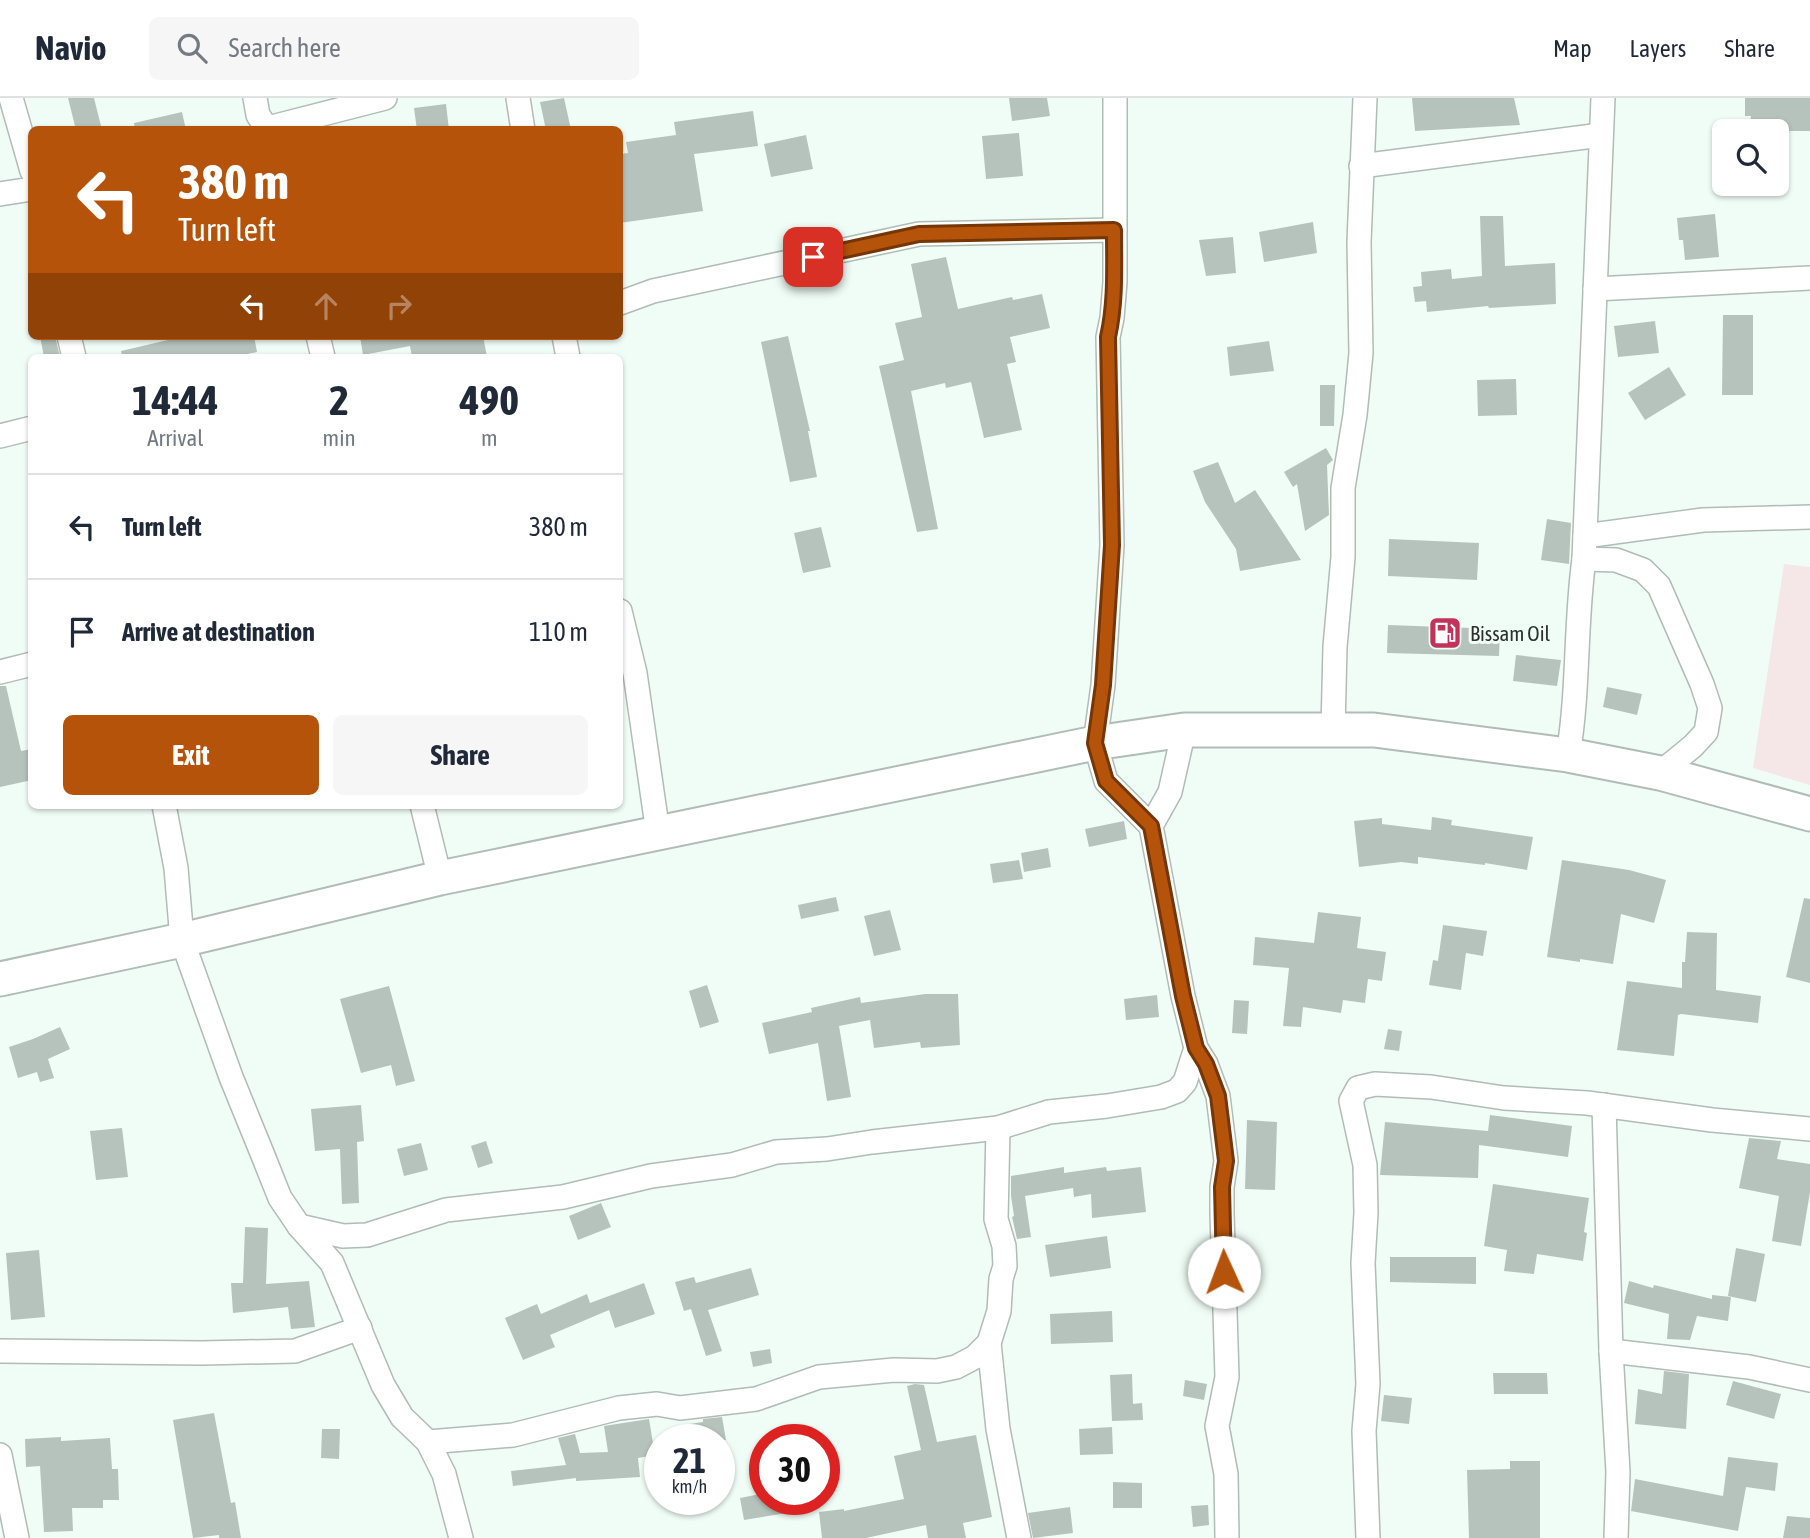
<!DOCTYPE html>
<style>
:root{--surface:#fff;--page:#f6f6f7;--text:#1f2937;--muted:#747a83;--line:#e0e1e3;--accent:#b45309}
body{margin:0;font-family:"Asap Condensed",sans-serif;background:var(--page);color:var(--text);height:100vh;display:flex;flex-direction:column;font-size:26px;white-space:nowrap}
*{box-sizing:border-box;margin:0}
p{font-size:23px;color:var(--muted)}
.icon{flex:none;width:38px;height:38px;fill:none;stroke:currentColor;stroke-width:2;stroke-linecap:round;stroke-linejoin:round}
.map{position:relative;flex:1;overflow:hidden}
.details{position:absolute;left:28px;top:256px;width:595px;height:455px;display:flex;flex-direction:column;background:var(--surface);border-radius:10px;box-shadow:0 2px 5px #0004}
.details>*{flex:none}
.guide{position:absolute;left:28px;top:28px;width:595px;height:214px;border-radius:10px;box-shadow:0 2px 5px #0004;background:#b45309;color:#fff;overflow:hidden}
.buttons{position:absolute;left:1712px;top:21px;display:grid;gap:14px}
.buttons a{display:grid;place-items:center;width:77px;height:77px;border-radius:10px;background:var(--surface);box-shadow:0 2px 5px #0004;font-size:35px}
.speed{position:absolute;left:644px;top:1326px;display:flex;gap:14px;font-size:35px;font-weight:700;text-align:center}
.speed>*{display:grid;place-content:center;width:91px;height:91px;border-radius:50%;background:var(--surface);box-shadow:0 2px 5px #0004;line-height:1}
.speed small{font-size:18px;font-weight:400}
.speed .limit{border:10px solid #d22;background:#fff;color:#111}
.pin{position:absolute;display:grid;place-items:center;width:60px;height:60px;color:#fff;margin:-30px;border-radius:14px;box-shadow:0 4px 10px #0006}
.me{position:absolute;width:77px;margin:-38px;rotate:358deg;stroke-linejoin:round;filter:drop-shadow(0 0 5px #0008)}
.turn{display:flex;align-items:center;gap:24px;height:147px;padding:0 35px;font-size:32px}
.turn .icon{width:91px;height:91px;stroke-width:2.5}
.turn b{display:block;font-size:49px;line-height:60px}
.lanes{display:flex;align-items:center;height:66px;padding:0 35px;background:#0003;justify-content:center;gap:35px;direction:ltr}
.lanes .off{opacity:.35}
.eta{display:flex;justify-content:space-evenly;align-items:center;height:119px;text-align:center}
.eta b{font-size:42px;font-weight:700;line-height:49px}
.primary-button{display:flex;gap:14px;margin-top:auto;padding:14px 35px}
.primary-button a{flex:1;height:80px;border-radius:10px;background:var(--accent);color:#fff;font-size:28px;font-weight:700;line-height:80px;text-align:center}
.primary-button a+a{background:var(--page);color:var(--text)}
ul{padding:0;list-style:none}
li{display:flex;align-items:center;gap:21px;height:105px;padding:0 35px;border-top:2px solid var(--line)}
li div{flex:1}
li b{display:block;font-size:26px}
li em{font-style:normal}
header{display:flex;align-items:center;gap:42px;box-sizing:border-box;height:98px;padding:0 35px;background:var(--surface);border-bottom:2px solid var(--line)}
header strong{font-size:33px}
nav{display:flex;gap:38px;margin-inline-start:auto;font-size:24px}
.search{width:490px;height:63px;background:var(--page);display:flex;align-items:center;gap:18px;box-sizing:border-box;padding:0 24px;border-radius:10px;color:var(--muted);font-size:26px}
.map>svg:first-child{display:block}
.green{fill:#f5e6e8}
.building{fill:#b6c3bc}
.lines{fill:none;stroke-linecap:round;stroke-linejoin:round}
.street-casing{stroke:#b0bcb5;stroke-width:26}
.secondary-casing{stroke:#b0bcb5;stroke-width:37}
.street{stroke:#fff;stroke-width:23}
.secondary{stroke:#fff;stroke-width:33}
.route-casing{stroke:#753606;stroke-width:18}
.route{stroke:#b45309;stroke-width:12}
.labels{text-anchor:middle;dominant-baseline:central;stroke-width:6;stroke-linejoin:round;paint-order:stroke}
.poi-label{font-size:21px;fill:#2c312e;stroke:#f0fdf6;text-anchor:start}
</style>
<header>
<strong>Navio</strong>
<div class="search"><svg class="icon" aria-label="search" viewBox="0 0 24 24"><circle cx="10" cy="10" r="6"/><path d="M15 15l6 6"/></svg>Search here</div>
<nav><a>Map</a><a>Layers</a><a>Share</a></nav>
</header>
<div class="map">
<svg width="1810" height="1440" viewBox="0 0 1810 1440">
<rect width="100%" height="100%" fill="#f0fdf6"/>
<path class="green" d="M 1784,466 L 1810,469 L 1810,687 L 1753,670 Z"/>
<g class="building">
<path d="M 68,0 L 94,0 L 102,32 L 76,32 Z"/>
<path d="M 564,0 L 571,32 L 546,32 L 540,4 Z"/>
<path d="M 1009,0 L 1047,0 L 1050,18 L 1012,23 Z"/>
<path d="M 1412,0 L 1514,0 L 1520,27 L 1415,33 Z"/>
<path d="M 1745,0 L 1810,0 L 1810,33 L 1749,33 L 1751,18 L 1745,18 Z"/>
<path d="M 446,6 L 449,32 L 417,32 L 414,10 Z"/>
<path d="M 753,13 L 758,48 L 694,56 L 703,113 L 620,125 L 620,56 L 628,55 L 626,44 L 676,37 L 674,24 Z"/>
<path d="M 182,14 L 186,32 L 135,32 L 134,25 Z"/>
<path d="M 1019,35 L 1023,78 L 986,81 L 982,38 Z"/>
<path d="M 806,37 L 813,71 L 771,79 L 764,46 Z"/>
<path d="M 1715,116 L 1719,159 L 1685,162 L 1683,142 L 1679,142 L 1677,120 Z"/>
<path d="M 1480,118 L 1503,118 L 1505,168 L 1555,165 L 1556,206 L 1489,210 L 1488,208 L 1427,214 L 1426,203 L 1415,204 L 1413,189 L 1422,188 L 1421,174 L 1451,171 L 1452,181 L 1482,178 Z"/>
<path d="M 1313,124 L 1317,155 L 1264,164 L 1259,134 Z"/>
<path d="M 1233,139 L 1236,175 L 1206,178 L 1199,142 Z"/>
<path d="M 946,159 L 958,211 L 1012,199 L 1013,202 L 1042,196 L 1050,230 L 1010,239 L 1016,264 L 1007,266 L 1022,332 L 984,340 L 971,284 L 946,290 L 945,285 L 911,293 L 938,431 L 917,434 L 879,268 L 904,262 L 895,225 L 922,219 L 911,166 Z"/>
<path d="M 1723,217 L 1753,217 L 1753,297 L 1722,297 Z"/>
<path d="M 1655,223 L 1659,255 L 1618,259 L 1614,228 Z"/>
<path d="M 40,238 L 55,238 L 60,259 L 44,259 Z"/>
<path d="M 185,238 L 254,238 L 257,254 L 232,259 L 122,259 L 121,253 Z"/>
<path d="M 360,238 L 483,238 L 487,259 L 412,259 L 410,248 L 363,257 Z"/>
<path d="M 788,238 L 810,333 L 808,333 L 817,379 L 790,384 L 761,244 Z"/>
<path d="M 1269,243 L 1274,273 L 1230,278 L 1227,249 Z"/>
<path d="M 1669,269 L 1686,297 L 1645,322 L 1628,295 Z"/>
<path d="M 1516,281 L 1517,317 L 1478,318 L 1477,282 Z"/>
<path d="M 1320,287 L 1335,287 L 1334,328 L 1320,328 Z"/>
<path d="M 1326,350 L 1333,362 L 1327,367 L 1329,417 L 1305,433 L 1297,386 L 1293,389 L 1284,374 Z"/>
<path d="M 1218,364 L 1235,405 L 1255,392 L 1301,462 L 1240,473 L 1236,451 L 1205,404 L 1193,373 Z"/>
<path d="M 1547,421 L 1571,425 L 1569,466 L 1541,462 Z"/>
<path d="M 821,429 L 831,469 L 803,475 L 794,435 Z"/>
<path d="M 1389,441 L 1479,445 L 1477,482 L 1388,478 Z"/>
<path d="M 1388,527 L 1500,531 L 1499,558 L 1387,555 Z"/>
<path d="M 1516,557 L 1561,562 L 1557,588 L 1513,583 Z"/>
<path d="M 0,588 L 6,588 L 21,653 L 32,651 L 32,682 L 0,689 Z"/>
<path d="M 1607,589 L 1642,596 L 1637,617 L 1603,609 Z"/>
<path d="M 1432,719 L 1452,722 L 1451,727 L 1533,739 L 1527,772 L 1485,765 L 1485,767 L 1418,759 L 1418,766 L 1401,764 L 1359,769 L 1354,723 L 1382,720 L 1382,726 L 1431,732 Z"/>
<path d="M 1124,723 L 1127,741 L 1089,749 L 1085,731 Z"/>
<path d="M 1048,750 L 1051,769 L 1024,774 L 1021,755 Z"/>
<path d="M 1019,762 L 1023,781 L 993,785 L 990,766 Z"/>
<path d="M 1562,762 L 1629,772 L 1666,782 L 1654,825 L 1621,816 L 1613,866 L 1580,861 L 1580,864 L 1547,859 Z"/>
<path d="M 836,799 L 839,813 L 801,821 L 798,807 Z"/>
<path d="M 1804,800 L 1810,801 L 1810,885 L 1786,879 Z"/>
<path d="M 890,812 L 901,852 L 874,858 L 864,818 Z"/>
<path d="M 1318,814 L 1361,819 L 1357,850 L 1386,854 L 1382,883 L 1368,881 L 1365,905 L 1343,902 L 1341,915 L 1303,909 L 1301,929 L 1283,928 L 1289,870 L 1253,867 L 1255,839 L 1314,845 Z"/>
<path d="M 1443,827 L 1487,833 L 1483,858 L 1466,855 L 1461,892 L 1429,887 L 1433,862 L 1438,863 Z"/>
<path d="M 1687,834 L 1717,835 L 1716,892 L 1761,898 L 1758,925 L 1681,916 L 1678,917 L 1674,958 L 1617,952 L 1627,883 L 1682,890 L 1682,864 L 1685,864 Z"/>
<path d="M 707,887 L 719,924 L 700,930 L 689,893 Z"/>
<path d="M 389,888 L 415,983 L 396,988 L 391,967 L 361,975 L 340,901 Z"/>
<path d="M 925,896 L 958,896 L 960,947 L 921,950 L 920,944 L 874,950 L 870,922 L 839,928 L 851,999 L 827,1003 L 818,945 L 769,956 L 762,925 L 812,914 L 811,910 L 860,899 L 861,905 Z"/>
<path d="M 1157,897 L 1159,919 L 1126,922 L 1124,901 Z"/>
<path d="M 1234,902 L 1249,903 L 1247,936 L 1232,935 Z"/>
<path d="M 60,929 L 70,951 L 48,961 L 54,980 L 40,984 L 37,974 L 18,980 L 9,949 L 33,941 Z"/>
<path d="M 1388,931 L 1402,933 L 1399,953 L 1384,951 Z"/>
<path d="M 361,1007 L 364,1043 L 357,1044 L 359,1105 L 342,1106 L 340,1051 L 315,1053 L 311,1011 Z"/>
<path d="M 1490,1017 L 1572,1028 L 1568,1059 L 1479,1047 L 1478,1080 L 1380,1077 L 1385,1024 L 1488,1033 Z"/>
<path d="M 1247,1022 L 1277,1024 L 1275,1092 L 1245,1091 Z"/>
<path d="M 122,1030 L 128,1079 L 96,1082 L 90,1033 Z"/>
<path d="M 1749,1040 L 1781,1043 L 1777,1061 L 1810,1066 L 1810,1094 L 1801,1148 L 1772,1143 L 1779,1098 L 1739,1090 Z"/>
<path d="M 486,1043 L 493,1065 L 478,1070 L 471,1048 Z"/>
<path d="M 421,1045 L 428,1072 L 404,1078 L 397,1051 Z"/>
<path d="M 1064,1069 L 1064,1075 L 1106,1069 L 1107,1073 L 1141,1069 L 1146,1114 L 1092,1120 L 1091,1096 L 1074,1099 L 1073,1090 L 1025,1098 L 1031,1139 L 1017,1141 L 1012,1119 L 1014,1118 L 1011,1098 L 1011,1078 Z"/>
<path d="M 1493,1086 L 1589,1100 L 1584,1134 L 1587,1135 L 1583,1163 L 1537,1156 L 1534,1176 L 1504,1173 L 1507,1152 L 1484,1148 Z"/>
<path d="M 601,1105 L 611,1129 L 578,1142 L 569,1118 Z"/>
<path d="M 245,1129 L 268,1130 L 266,1186 L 309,1183 L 315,1229 L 291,1231 L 288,1209 L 233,1215 L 231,1185 L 243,1185 Z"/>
<path d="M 1107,1138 L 1111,1170 L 1050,1179 L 1045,1147 Z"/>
<path d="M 1736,1150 L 1765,1156 L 1756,1204 L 1728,1198 Z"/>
<path d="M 39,1152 L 45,1219 L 11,1222 L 6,1155 Z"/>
<path d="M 1390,1159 L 1476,1159 L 1476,1186 L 1390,1184 Z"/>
<path d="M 751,1170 L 759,1197 L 708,1212 L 722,1253 L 706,1258 L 691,1211 L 684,1213 L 675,1184 L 694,1179 L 696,1185 Z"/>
<path d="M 1629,1183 L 1653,1190 L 1654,1187 L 1712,1201 L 1712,1197 L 1731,1199 L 1728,1223 L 1697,1218 L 1690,1242 L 1667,1241 L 1669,1216 L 1624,1205 Z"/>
<path d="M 644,1185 L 655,1216 L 615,1230 L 609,1212 L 550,1237 L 555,1249 L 523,1262 L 505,1220 L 537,1206 L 541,1216 L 587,1196 L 590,1205 Z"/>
<path d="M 1112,1213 L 1113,1244 L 1051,1246 L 1050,1216 Z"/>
<path d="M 770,1251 L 772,1265 L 753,1269 L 750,1254 Z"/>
<path d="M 1664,1273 L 1689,1276 L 1686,1331 L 1635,1326 L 1638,1291 L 1662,1296 Z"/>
<path d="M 1493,1275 L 1547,1275 L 1548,1296 L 1494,1296 Z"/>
<path d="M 1132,1276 L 1133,1306 L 1142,1305 L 1143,1322 L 1112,1323 L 1110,1277 Z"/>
<path d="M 1185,1282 L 1207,1286 L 1204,1302 L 1183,1298 Z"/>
<path d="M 1733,1283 L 1781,1296 L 1774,1321 L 1726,1307 Z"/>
<path d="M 915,1286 L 924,1287 L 937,1344 L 976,1337 L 992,1419 L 963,1425 L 966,1440 L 928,1440 L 926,1427 L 866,1440 L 822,1440 L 819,1414 L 844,1411 L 844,1413 L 904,1401 L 894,1358 L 921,1352 L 907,1288 Z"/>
<path d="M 1384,1297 L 1412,1300 L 1409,1326 L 1381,1323 Z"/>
<path d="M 214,1315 L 231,1405 L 235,1404 L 241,1440 L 219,1440 L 219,1437 L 193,1440 L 173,1322 Z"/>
<path d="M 722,1319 L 726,1342 L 693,1342 L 690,1326 L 703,1324 L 703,1321 Z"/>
<path d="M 649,1321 L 655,1357 L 638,1360 L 640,1379 L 576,1383 L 576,1380 L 513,1388 L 511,1373 L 566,1367 L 558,1340 L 575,1336 L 580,1355 L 608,1354 L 604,1328 Z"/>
<path d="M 1112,1329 L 1113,1356 L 1080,1357 L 1079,1331 Z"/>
<path d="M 322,1331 L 340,1331 L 339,1361 L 321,1360 Z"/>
<path d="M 61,1339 L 61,1343 L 110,1340 L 112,1371 L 118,1371 L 119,1402 L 103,1402 L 103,1410 L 72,1410 L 73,1433 L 44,1434 L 40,1368 L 26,1369 L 25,1341 Z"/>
<path d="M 1728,1359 L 1778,1365 L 1775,1393 L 1746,1389 L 1738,1433 L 1631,1413 L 1635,1381 L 1723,1398 Z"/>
<path d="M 1510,1363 L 1540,1363 L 1540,1440 L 1469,1440 L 1467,1372 L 1510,1371 Z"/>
<path d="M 1113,1384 L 1142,1385 L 1142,1410 L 1113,1410 Z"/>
<path d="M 765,1395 L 765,1402 L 816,1402 L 817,1410 L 744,1422 L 740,1400 Z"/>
<path d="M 1208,1407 L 1209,1427 L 1193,1429 L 1191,1408 Z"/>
<path d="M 1070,1409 L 1073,1435 L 1033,1440 L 1028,1415 Z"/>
<path d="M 1787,1418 L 1810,1420 L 1810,1440 L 1783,1440 Z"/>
</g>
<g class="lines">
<defs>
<g id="street">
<path d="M 11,0 L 32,73"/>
<path d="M 255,0 L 258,17 L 268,32"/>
<path d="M 518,0 L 523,32"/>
<path d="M 1115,0 L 1115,184 L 1112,220 L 1108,239 L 1112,447 L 1103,587 L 1095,645 L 1106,683 L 1151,728"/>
<path d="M 268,30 L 385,0"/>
<path d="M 1361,68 L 1601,37"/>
<path d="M 0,96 L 32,91"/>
<path d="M 1595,191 L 1810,180"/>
<path d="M 620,205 L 653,193 L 919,136 L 1114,132"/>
<path d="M 69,238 L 74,259"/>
<path d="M 318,238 L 323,259"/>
<path d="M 564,238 L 568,259"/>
<path d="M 0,338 L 32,330"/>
<path d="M 1585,438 L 1703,422 L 1810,419"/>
<path d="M 1584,461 L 1616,462 L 1643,472 L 1659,488 L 1702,586 L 1710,610 L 1706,634 L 1693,648 L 1660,675"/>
<path d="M 620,513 L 635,575 L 658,735"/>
<path d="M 0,574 L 32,566"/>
<path d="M 1333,631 L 1335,549 L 1343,459 L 1343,390 L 1355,317 L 1361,255 L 1359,144 L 1365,0"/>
<path d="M 1184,632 L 1170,694 L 1151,728 L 1183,898 L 1196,950 L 1206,966 L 1218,998 L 1226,1063 L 1222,1089 L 1222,1115 L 1227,1279 L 1217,1328 L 1226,1376 L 1227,1440"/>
<path d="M 1568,657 C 1579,592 1575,526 1584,461 L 1603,0"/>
<path d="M 164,707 L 176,770 L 182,842 L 231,979 L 262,1055 L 280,1100 L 299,1128 L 332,1165 L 383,1287 L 402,1319 L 428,1344 L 444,1376 L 461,1440"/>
<path d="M 422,707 L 440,780"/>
<path d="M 1604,1007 L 1611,1253 L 1618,1374 L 1616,1440"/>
<path d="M 299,1128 L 343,1138 L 367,1137 L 446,1112 L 563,1099 L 651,1078 L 732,1067 L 776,1054 L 827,1051 L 872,1044 L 998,1030 L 1049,1014 L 1107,1008 L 1161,999 L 1177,993 L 1185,984 L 1196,950"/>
<path d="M 989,1245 L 998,1331 L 1019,1440"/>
<path d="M 0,1253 L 202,1255 L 295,1253 L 360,1230"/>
<path d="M 1611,1253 L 1749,1269 L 1810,1282"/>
<path d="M 428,1344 L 513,1337 L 619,1310 L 657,1306 L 680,1310 L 756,1301 L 819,1279 L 894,1272 L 937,1273 L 956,1269 L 975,1259 L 989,1245 L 999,1213 L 1001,1181 L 1005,1168 L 1004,1148 L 996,1121 L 998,1030"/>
<path d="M 0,1357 L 17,1440"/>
<path d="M 1368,1440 L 1364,1333 L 1368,1286 L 1363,1165 L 1366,1115 L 1365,1067 L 1351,1003 L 1358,990 L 1375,986 L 1431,989 L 1504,1000 L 1587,1005 L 1712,1022 L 1810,1031"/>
</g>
<path id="secondary" d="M 0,881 L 182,842 L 440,780 L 1095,645 L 1184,632 L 1374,632 L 1568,657 L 1660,675 L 1810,716"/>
</defs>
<use href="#street" class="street-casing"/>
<use href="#secondary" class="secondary-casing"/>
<use href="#street" class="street"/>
<use href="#secondary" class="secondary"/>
</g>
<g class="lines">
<defs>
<path id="route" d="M 813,159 L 919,136 L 1114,132 C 1114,168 1116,203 1108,239 L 1112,447 L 1103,587 L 1095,645 L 1106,683 L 1151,728 L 1183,898 L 1196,950 L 1206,966 L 1218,998 L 1226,1063 L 1222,1089 L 1224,1174"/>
</defs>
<use href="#route" class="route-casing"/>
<use href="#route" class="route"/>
</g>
<defs>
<symbol id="fuel-square" viewBox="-11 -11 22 22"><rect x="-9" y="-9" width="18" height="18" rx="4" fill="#c2335b" stroke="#f0fdf6"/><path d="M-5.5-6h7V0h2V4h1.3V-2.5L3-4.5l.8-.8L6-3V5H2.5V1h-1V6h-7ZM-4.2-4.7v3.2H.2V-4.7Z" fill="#fff"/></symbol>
</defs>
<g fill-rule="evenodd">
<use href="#fuel-square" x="1426" y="516" width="38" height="38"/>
</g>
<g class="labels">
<g class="poi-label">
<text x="1470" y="535">Bissam Oil</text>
</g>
</g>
</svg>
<div class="buttons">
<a><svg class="icon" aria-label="search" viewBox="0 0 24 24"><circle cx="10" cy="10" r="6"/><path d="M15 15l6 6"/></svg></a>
</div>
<div class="speed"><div>21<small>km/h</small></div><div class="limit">30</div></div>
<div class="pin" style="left:813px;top:159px;background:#d93025"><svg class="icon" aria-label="arrive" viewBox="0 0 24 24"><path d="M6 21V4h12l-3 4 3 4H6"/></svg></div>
<svg class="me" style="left:1224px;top:1174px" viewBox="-20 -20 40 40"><circle r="19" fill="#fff"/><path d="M0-13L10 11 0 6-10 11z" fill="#b45309"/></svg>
<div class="guide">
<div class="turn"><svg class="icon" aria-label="left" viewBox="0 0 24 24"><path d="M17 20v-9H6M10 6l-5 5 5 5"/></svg><div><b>380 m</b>Turn left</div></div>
<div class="lanes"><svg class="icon" aria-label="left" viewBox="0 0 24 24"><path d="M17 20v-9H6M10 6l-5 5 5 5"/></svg><svg class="icon off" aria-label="ahead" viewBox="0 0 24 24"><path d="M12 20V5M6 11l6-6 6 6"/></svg><svg class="icon off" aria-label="right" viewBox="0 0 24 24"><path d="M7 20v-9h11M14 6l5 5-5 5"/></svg></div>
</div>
<section class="details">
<div class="eta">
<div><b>14:44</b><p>Arrival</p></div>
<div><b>2</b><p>min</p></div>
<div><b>490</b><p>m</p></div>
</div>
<ul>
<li><svg class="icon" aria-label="left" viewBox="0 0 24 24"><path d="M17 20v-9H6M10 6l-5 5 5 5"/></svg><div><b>Turn left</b></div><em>380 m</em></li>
<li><svg class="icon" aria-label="arrive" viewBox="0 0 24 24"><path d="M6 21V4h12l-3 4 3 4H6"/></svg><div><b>Arrive at destination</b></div><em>110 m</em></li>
</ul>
<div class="primary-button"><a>Exit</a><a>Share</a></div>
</section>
</div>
